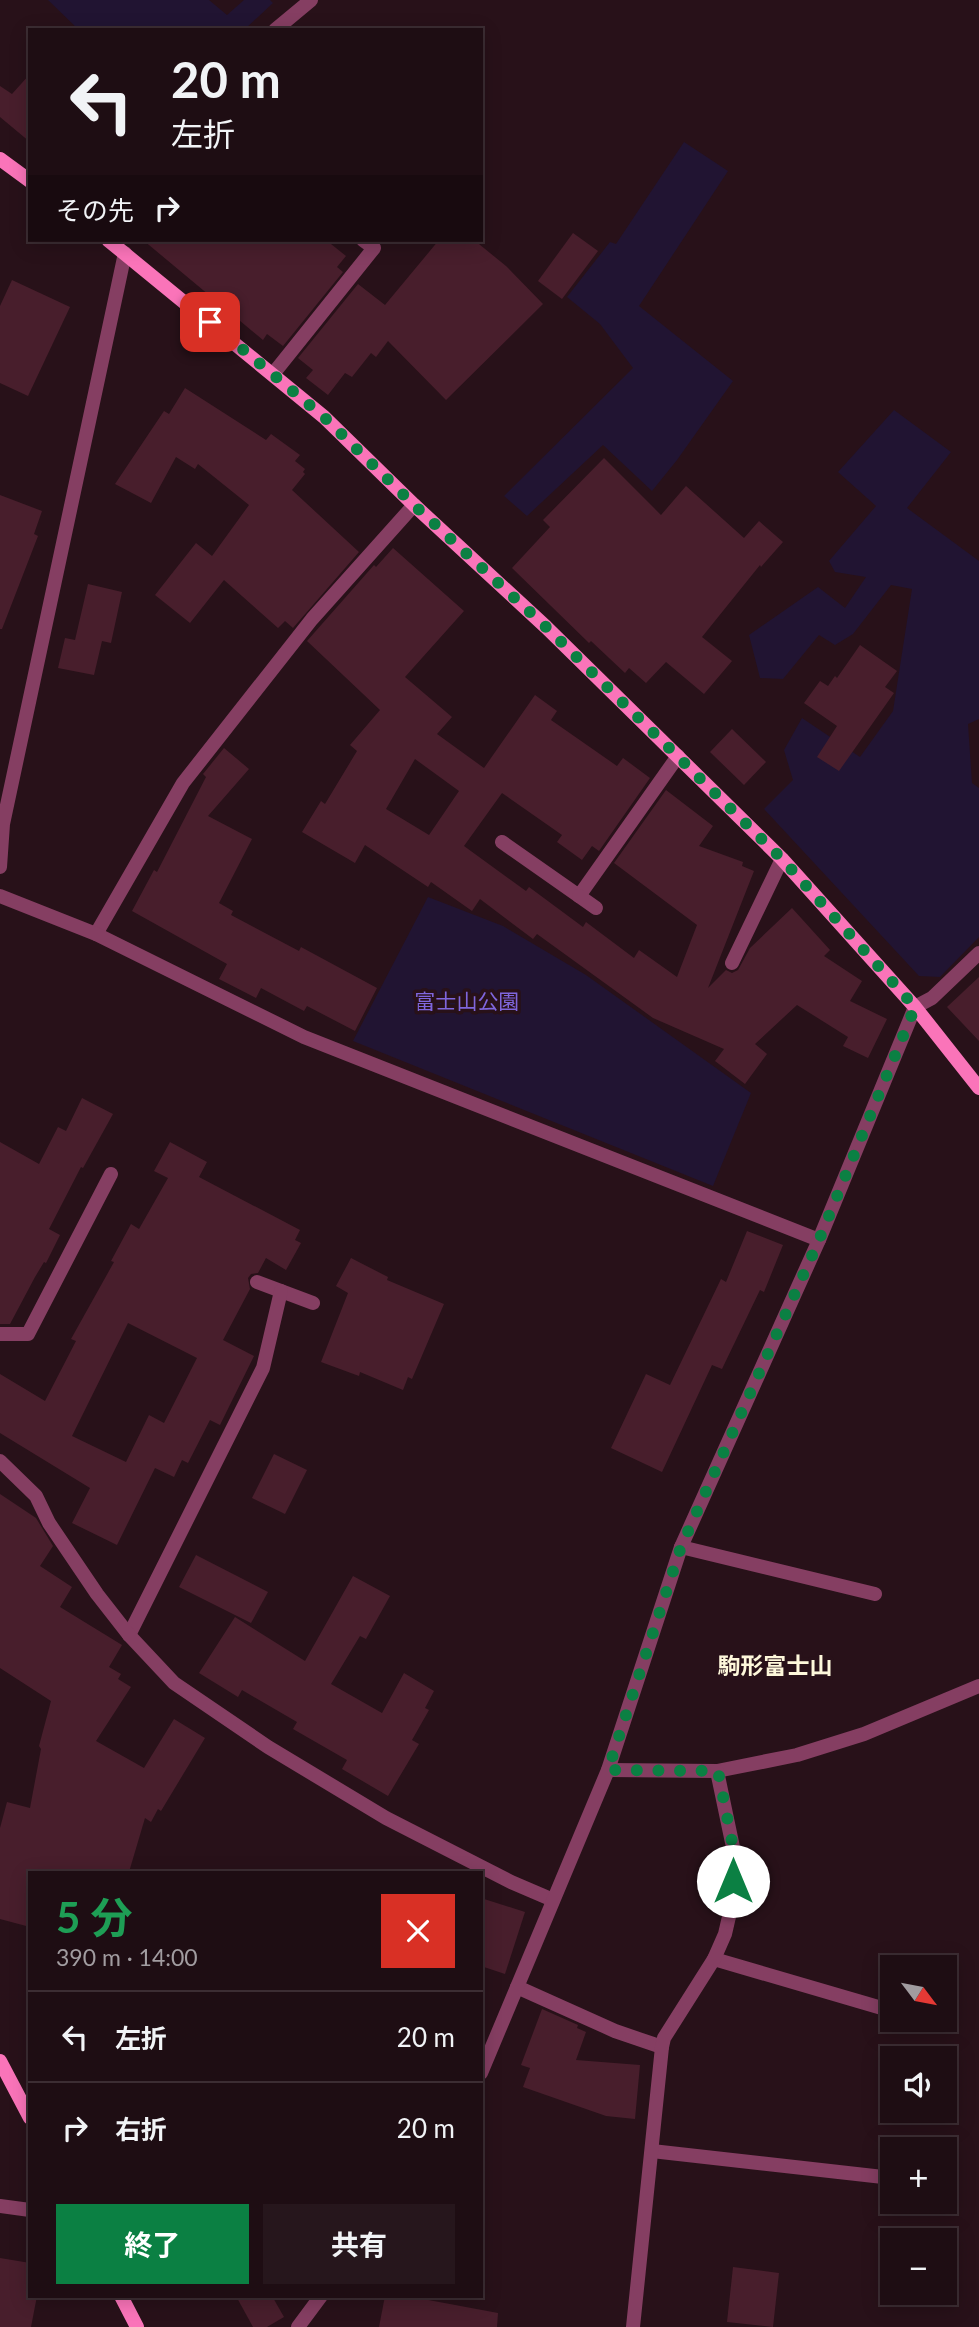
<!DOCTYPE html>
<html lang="ja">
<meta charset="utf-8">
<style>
:root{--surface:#1e0d13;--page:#26161c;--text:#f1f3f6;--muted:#a19ca0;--line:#3c2d33;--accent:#0b8043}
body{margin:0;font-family:Lato,"Noto Sans JP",sans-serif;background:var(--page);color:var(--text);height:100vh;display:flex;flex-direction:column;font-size:26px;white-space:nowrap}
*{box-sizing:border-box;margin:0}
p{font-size:23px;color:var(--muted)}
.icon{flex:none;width:38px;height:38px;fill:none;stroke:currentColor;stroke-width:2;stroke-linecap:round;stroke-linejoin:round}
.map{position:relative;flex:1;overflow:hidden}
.side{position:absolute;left:28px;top:1871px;width:455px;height:427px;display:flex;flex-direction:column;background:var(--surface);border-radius:0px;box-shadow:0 4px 18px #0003,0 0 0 2px var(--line)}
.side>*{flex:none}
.top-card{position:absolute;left:28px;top:28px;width:455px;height:214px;border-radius:0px;box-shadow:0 4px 18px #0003,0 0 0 2px var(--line);background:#1e0d13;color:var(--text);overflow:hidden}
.needle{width:46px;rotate:122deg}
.buttons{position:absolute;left:880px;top:1955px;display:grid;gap:14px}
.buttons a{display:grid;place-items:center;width:77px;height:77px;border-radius:0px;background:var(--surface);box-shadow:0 4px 18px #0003,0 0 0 2px var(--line);font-size:35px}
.pin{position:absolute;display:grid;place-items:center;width:60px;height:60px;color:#fff;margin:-30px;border-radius:14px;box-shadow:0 4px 10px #0006}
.me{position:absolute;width:77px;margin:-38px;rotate:0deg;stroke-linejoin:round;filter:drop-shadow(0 0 5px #0008)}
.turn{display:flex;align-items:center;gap:24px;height:147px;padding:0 28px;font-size:32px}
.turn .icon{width:91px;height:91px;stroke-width:2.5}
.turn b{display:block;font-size:49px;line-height:60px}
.then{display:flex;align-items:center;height:66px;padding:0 28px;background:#0003;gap:14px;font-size:26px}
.round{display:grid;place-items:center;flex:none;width:74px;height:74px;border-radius:0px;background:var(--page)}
.head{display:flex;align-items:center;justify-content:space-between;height:119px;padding:0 28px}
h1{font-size:42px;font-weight:700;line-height:52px;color:#1e9e55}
.primary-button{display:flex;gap:14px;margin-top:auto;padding:14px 28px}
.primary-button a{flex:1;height:80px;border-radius:0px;background:var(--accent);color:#fff;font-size:28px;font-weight:700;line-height:80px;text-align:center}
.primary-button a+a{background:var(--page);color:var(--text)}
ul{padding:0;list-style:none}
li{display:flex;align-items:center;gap:21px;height:91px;padding:0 28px;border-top:2px solid var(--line)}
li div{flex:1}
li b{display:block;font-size:26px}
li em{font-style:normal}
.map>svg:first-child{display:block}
.green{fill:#211432}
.building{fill:#481e2c;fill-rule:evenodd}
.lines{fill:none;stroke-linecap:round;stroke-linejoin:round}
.lane{stroke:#853e62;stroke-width:14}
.street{stroke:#853e62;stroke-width:14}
.secondary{stroke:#fa74b9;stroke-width:14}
.route{stroke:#0b8043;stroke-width:12;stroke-dasharray:0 21.6}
.labels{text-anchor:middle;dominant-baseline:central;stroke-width:7;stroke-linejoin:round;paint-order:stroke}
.park-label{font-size:21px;fill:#7f66dc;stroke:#281119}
.neighbourhood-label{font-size:23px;font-weight:bold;fill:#fef8db;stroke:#281119}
</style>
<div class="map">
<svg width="979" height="2327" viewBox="0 0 979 2327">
<rect width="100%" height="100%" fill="#281119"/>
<g class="green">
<path d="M 48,0 L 209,0 L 227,15 L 244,0 L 270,0 L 273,3 L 244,30 L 79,30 Z"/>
<path d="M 684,142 L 728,171 L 639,306 L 733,381 L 677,460 L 652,491 L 603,445 L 527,516 L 504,496 L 633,368 L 600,324 L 567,297 L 610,242 L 616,244 Z"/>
<path d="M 894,410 L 951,452 L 907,508 L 979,561 L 979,719 L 968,724 L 972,783 L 979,788 L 979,937 L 940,977 L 919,976 L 764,809 L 793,780 L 784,750 L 802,718 L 860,757 L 893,711 L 912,589 L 891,585 L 853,634 L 835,645 L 819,635 L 783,679 L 760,678 L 749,635 L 818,587 L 845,608 L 866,577 L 835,572 L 829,561 L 876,506 L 838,472 Z"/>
<path d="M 428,897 L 503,926 L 586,975 L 751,1093 L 713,1186 L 353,1041 Z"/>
</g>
<g class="building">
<path d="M 30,74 L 30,142 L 0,117 L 0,86 L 12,94 Z"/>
<path d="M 573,233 L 598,251 L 562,299 L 538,281 Z"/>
<path d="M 143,240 L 326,240 L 346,256 L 337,267 L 343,272 L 283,346 L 267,334 L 263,340 Z"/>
<path d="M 439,240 L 474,240 L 506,266 L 543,304 L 446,400 L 388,341 L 376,357 L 371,353 L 352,377 L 345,373 L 328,395 L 306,378 L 313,370 L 298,358 L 358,284 L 385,305 Z"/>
<path d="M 12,280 L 70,307 L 28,396 L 0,383 L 0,306 Z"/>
<path d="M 185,388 L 266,440 L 271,434 L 300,455 L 295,461 L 305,469 L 303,472 L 305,474 L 292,490 L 359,552 L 293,628 L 285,621 L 278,628 L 224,580 L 190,623 L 155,595 L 196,543 L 212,556 L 249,505 L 198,464 L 195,469 L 176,457 L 151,503 L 115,484 L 164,411 L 169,414 Z"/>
<path d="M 604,458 L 661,515 L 686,486 L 744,538 L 759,521 L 783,542 L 761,567 L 760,565 L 702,637 L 732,661 L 704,694 L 666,662 L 646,683 L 629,668 L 625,673 L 591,641 L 589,643 L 512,568 L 550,527 L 543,520 Z"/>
<path d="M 0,495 L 42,511 L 34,534 L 38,536 L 2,629 L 0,629 Z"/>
<path d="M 393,548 L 464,611 L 405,677 L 452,717 L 437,734 L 484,768 L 535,695 L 557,711 L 551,720 L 617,766 L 623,758 L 650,778 L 599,851 L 592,846 L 582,860 L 557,842 L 562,835 L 502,793 L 464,846 L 526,891 L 529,887 L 583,927 L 586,922 L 634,958 L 639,950 L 677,977 L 697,925 L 614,863 L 666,790 L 713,826 L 699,846 L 743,862 L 742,866 L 754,871 L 708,988 L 726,970 L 732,973 L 738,970 L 750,948 L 792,908 L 830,950 L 824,956 L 862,981 L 850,1001 L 887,1019 L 868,1058 L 843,1046 L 848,1037 L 797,1005 L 755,1044 L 767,1054 L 745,1084 L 715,1061 L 724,1049 L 653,1018 L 537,934 L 533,939 L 480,899 L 472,911 L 431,882 L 428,887 L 365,845 L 355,863 L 302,832 L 321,801 L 325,804 L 357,751 L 350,745 L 380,710 L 307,641 L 374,565 L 376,567 ZM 415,759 L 459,791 L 429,835 L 386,809 Z"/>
<path d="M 88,584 L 122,592 L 111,643 L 102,641 L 94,675 L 58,668 L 65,638 L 75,640 Z"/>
<path d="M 860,645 L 897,671 L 885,687 L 894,693 L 839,771 L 817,757 L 837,726 L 804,703 L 820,681 L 828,686 L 835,676 L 837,678 Z"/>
<path d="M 732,729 L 766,762 L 744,785 L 710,752 Z"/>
<path d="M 224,748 L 249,769 L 208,816 L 252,839 L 219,903 L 233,911 L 231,915 L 299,951 L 301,947 L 377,988 L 355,1031 L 307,1006 L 304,1011 L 261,988 L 256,998 L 219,979 L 227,964 L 132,911 L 154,870 L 157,872 L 206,777 L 203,774 Z"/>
<path d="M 979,977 L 979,1041 L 947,1007 Z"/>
<path d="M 82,1098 L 113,1114 L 83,1168 L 81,1167 L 49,1229 L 60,1235 L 46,1263 L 44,1262 L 35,1277 L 10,1324 L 0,1324 L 0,1142 L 39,1164 L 58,1127 L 66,1131 Z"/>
<path d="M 170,1142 L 207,1162 L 199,1177 L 300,1230 L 295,1240 L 301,1243 L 286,1270 L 266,1258 L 258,1273 L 251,1274 L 248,1278 L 250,1289 L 223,1340 L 254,1356 L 220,1425 L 210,1420 L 188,1463 L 182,1460 L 174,1477 L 155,1468 L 117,1545 L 72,1523 L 90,1488 L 0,1433 L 0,1374 L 45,1401 L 76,1341 L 71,1339 L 114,1262 L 111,1261 L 131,1224 L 139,1229 L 168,1178 L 154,1171 ZM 128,1323 L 197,1358 L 164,1423 L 149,1415 L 126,1462 L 72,1436 Z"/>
<path d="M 747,1231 L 783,1245 L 764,1292 L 760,1290 L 722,1369 L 712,1365 L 662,1472 L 611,1448 L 646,1374 L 670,1385 L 721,1279 L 726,1282 Z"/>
<path d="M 351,1258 L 388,1277 L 387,1280 L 444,1304 L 412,1379 L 408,1377 L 403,1390 L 360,1372 L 359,1376 L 321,1362 L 348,1293 L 336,1286 Z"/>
<path d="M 274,1454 L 307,1470 L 285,1514 L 252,1498 Z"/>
<path d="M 0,1494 L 36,1518 L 53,1546 L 40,1566 L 72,1587 L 60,1607 L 122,1645 L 109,1667 L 121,1674 L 118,1679 L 131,1687 L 96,1741 L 144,1768 L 174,1719 L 205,1738 L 161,1811 L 158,1809 L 151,1822 L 145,1818 L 129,1872 L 30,1872 L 30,1927 L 0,1919 L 0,1828 L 7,1802 L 30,1808 L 41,1749 L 39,1746 L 51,1701 L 0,1668 Z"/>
<path d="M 196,1555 L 268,1592 L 251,1623 L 179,1587 Z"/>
<path d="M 353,1576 L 390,1596 L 366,1639 L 360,1636 L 331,1684 L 382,1713 L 404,1673 L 434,1691 L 425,1708 L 429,1710 L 412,1740 L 419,1744 L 388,1796 L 342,1769 L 347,1760 L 293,1729 L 297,1722 L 242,1690 L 238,1697 L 199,1673 L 235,1617 L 305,1661 Z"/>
<path d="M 481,1898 L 525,1912 L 505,1974 L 481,1966 Z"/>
<path d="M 542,2009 L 578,2025 L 577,2028 L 586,2032 L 576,2060 L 640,2065 L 635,2119 L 606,2116 L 523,2087 L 530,2068 L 521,2065 Z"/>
<path d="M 0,2258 L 30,2263 L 30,2296 L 37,2296 L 31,2327 L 0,2327 Z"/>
<path d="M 733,2267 L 779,2273 L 773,2327 L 727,2322 Z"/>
<path d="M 236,2296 L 272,2296 L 284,2317 L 267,2327 L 253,2327 Z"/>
<path d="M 385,2296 L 407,2296 L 498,2313 L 497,2327 L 379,2327 Z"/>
</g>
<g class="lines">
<g class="lane">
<path d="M 273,374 L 374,248 L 363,240"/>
<path d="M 502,842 L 579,896 L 678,756"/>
<path d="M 579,896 L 596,908"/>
<path d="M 96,934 L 183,783 L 312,619 L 414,505"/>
<path d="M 732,963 L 782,859"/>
<path d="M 257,1282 L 313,1303"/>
<path d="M 0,1334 L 28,1334 L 111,1174"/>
<path d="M 681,1547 L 875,1594"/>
<path d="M 129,1635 L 263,1368 L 281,1291"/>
<path d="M 714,1959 L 892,2011"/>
<path d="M 0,2206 L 30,2210"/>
</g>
<g class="street">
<path d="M 275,30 L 311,0"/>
<path d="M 0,867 L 3,824 L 125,253"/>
<path d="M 0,896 L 96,934 L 304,1037 L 819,1240"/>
<path d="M 0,1461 L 36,1496 L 49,1523 L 97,1594 L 129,1635 L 174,1683 L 268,1747 L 386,1818 L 511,1882 L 553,1900"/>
<path d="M 608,1770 L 717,1771 L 797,1755 L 864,1734 L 979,1686"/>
<path d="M 517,1987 L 615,2031 L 662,2047"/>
<path d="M 481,2073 L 608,1770 L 681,1547 L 819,1240 L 915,1007 L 932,998 L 979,953"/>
<path d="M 652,2151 L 892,2178"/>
<path d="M 298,2327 L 321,2296"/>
<path d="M 633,2327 L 662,2047 L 664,2038 L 714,1959 L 725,1934 L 731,1908 L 734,1852 L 717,1771"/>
</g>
<g class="secondary">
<path d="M 0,159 L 30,181"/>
<path d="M 108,240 L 324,417 L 414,505 L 546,627 L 782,859 L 915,1007 L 979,1088"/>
<path d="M 0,2061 L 30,2118"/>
<path d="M 121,2296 L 137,2327"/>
</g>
</g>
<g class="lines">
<path class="route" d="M 210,322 L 324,417 L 414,505 L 546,627 L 782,859 L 915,1007 L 819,1240 L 681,1547 L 608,1770 L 718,1771 L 734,1852 L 733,1881"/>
</g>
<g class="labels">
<g class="park-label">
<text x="467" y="1000">富士山公園</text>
</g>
<g class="neighbourhood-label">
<text x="775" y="1665">駒形富士山</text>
</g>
</g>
</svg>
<div class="buttons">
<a><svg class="needle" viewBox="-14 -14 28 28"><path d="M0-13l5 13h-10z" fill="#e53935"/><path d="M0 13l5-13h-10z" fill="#a19ca0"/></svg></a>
<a><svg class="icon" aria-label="sound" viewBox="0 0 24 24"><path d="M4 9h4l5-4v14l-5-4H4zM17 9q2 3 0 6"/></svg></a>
<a>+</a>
<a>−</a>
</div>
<div class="pin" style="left:210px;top:322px;background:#d93025"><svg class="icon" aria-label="arrive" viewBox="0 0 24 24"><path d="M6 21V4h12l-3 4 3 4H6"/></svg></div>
<svg class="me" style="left:733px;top:1881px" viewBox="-20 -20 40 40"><circle r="19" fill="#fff"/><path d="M0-13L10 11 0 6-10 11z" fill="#0b8043"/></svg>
<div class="top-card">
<div class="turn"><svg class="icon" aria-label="left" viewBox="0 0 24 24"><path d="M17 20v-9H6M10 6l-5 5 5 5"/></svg><div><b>20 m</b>左折</div></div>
<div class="then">その先<svg class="icon" aria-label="right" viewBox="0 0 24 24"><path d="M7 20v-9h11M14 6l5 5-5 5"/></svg></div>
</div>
<section class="side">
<div class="head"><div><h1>5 分</h1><p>390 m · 14:00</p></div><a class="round" style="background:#d93025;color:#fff"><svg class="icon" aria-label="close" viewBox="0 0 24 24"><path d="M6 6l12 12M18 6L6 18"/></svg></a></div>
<ul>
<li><svg class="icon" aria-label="left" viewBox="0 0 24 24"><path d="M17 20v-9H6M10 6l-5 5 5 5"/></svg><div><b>左折</b></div><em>20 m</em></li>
<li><svg class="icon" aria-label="right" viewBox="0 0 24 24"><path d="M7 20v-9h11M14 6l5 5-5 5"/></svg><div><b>右折</b></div><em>20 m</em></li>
</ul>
<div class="primary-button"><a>終了</a><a>共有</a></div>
</section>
</div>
